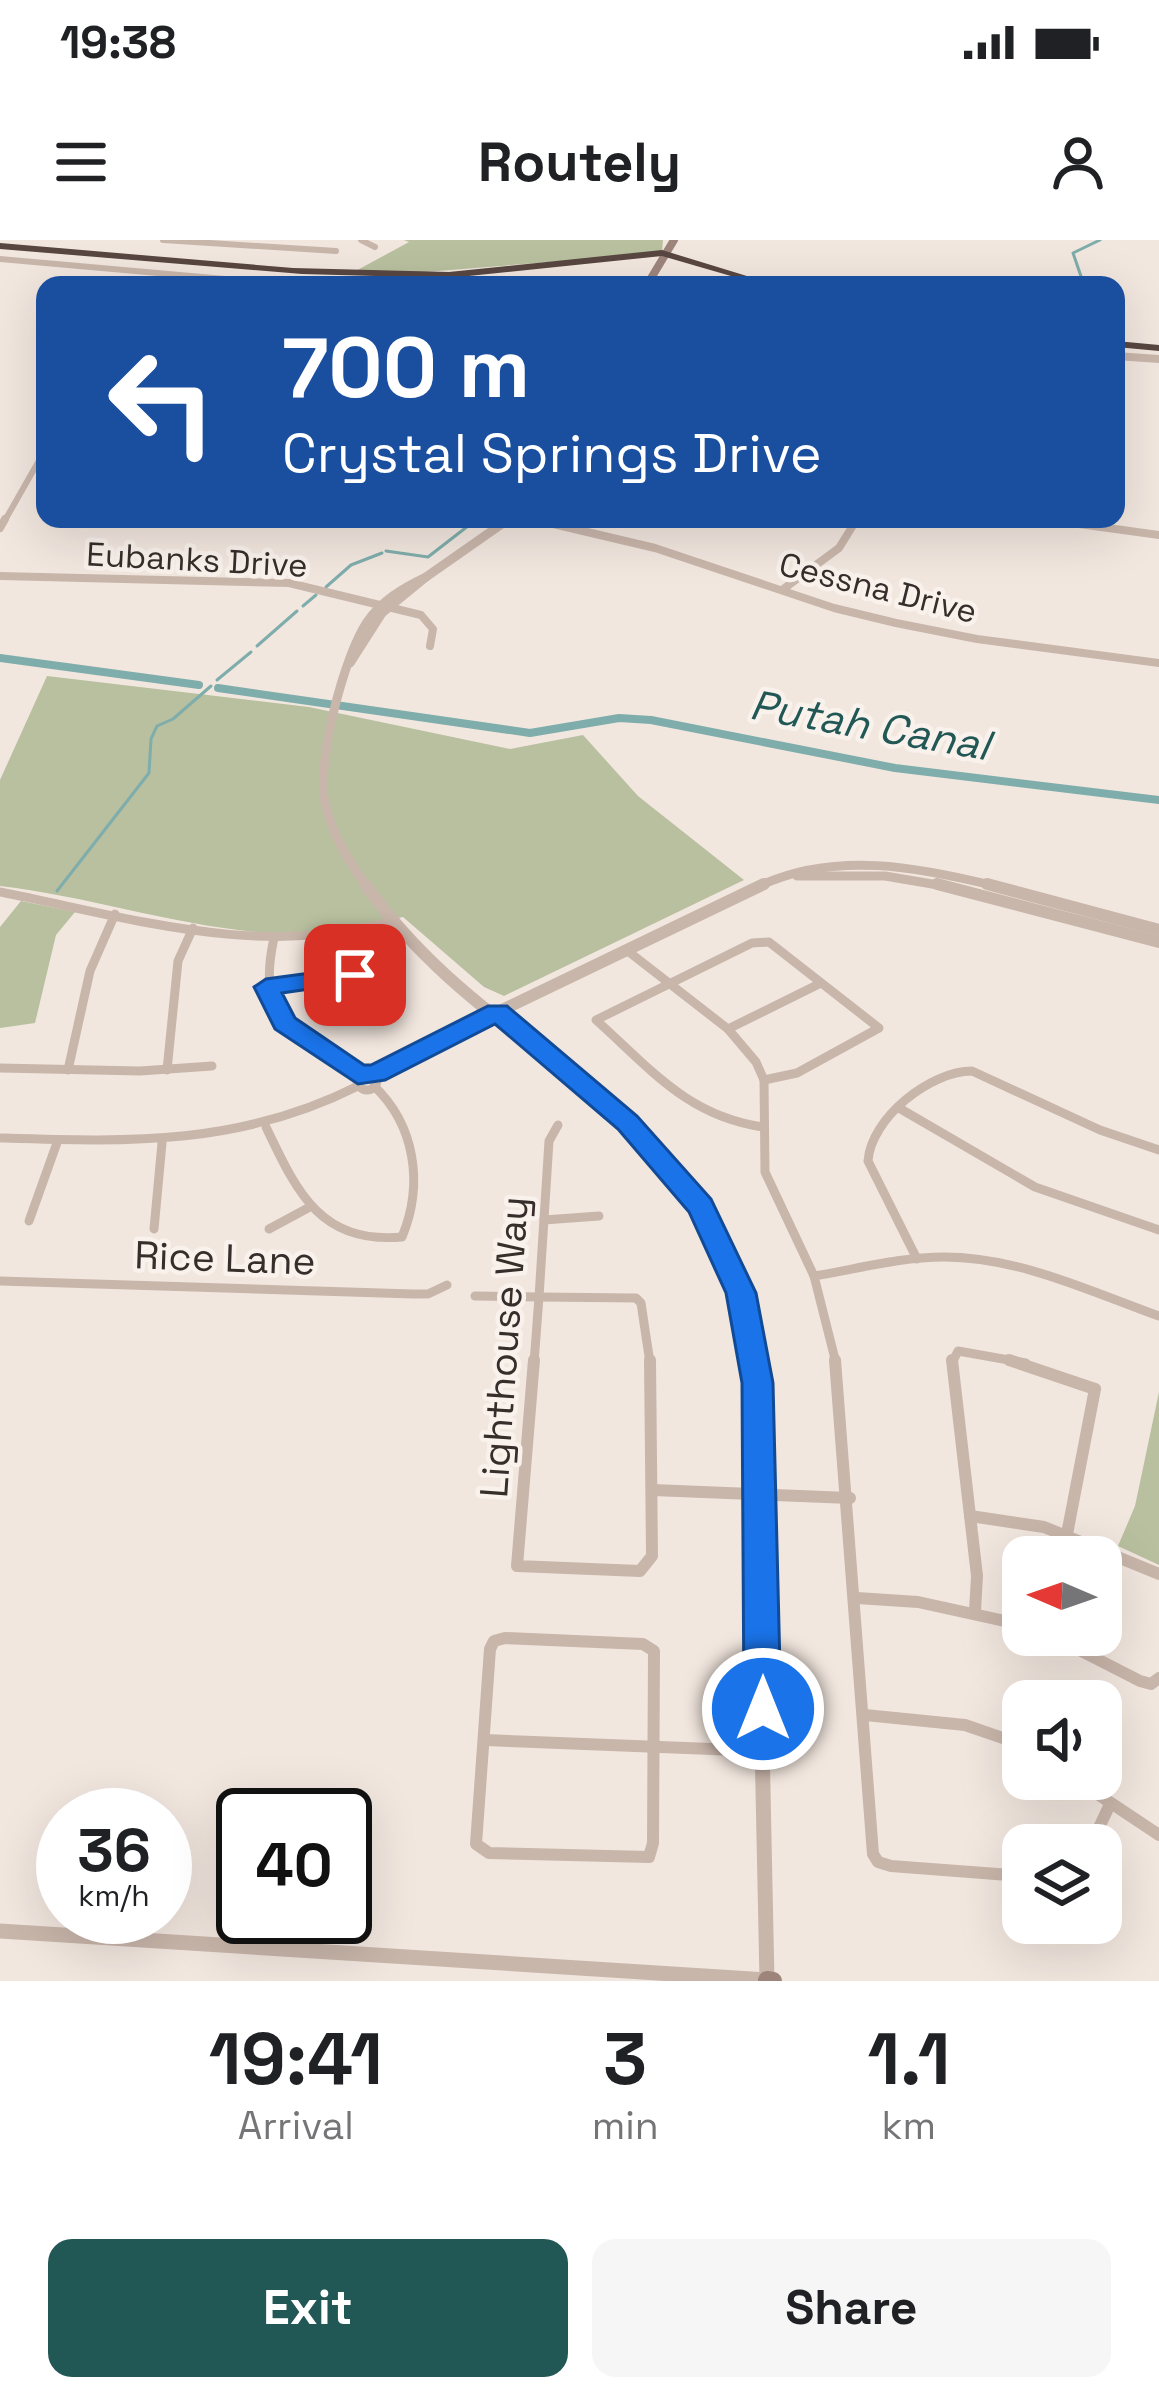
<!DOCTYPE html>
<style>
:root{--surface:#fff;--page:#f6f6f6;--text:#202124;--muted:#757577;--accent:#215755}
body{margin:0;font-family:"Space Grotesk",sans-serif;background:var(--page);color:var(--text);height:100vh;display:flex;flex-direction:column;font-size:45px;white-space:nowrap}
*{box-sizing:border-box;margin:0}
p{font-size:39px;color:var(--muted)}
.icon{flex:none;width:66px;height:66px;fill:none;stroke:currentColor;stroke-width:2;stroke-linecap:round;stroke-linejoin:round}
.map{position:relative;height:1741px;overflow:hidden}
.sheet{display:flex;flex-direction:column;background:var(--surface);flex:1}
.sheet>*{flex:none}
.top-card{position:absolute;left:36px;top:36px;width:1089px;height:252px;border-radius:24px;box-shadow:0 12px 48px #0002;background:#1a4fa0;color:#fff;overflow:hidden}
.needle{width:78px;rotate:272deg}
.buttons{position:absolute;left:1002px;top:1296px;display:grid;gap:24px}
.buttons a{display:grid;place-items:center;width:120px;height:120px;border-radius:24px;background:var(--surface);box-shadow:0 12px 48px #0002;font-size:60px}
.speed{position:absolute;left:36px;top:1548px;display:flex;gap:24px;font-size:60px;font-weight:700;text-align:center}
.speed>*{display:grid;place-content:center;width:156px;height:156px;border-radius:50%;background:var(--surface);box-shadow:0 12px 48px #0002;line-height:1}
.speed small{font-size:30px;font-weight:400}
.speed .limit{border:6px solid #111;border-radius:18px;background:#fff;color:#111}
.pin{position:absolute;display:grid;place-items:center;width:102px;height:102px;color:#fff;margin:-51px;border-radius:24px;box-shadow:0 6px 18px #0006}
.me{position:absolute;width:132px;margin:-66px;rotate:0deg;stroke-linejoin:round;filter:drop-shadow(0 0 9px #0008)}
.turn{display:flex;align-items:center;gap:42px;height:252px;padding:0 48px;font-size:54px}
.turn .icon{width:156px;height:156px;stroke-width:2.5}
.turn b{display:block;font-size:84px;line-height:102px}
.eta{display:flex;justify-content:space-evenly;align-items:center;height:204px;text-align:center}
.eta b{font-size:72px;font-weight:800;line-height:84px}
.button{display:flex;gap:24px;margin-top:auto;padding:24px 48px}
.button a{flex:1;height:138px;border-radius:24px;background:var(--accent);color:#fff;font-size:48px;font-weight:800;line-height:138px;text-align:center}
.button a+a{background:var(--page);color:var(--text)}
.status{display:flex;justify-content:space-between;align-items:center;height:84px;padding:0 60px;background:var(--surface);direction:ltr}
.status svg{height:33px;fill:currentColor}
header{display:flex;justify-content:space-between;align-items:center;height:156px;padding:0 48px;background:var(--surface);font-size:54px;font-weight:800}
.map>svg:first-child{display:block}
.green{fill:#b8c09f}
.lines{fill:none;stroke-linecap:round;stroke-linejoin:round}
.stream{stroke:#7fadab;stroke-width:3}
.canal{stroke:#7fadab;stroke-width:8}
.minor-far3{stroke:#c9b6ab;stroke-width:6}
.minor-far2{stroke:#c9b6ab;stroke-width:8}
.minor-far1{stroke:#c9b6ab;stroke-width:9}
.minor{stroke:#c9b6ab;stroke-width:12}
.tertiary-far3{stroke:#c9b6ab;stroke-width:8}
.tertiary-far2{stroke:#c9b6ab;stroke-width:9}
.tertiary-far1{stroke:#c9b6ab;stroke-width:12}
.tertiary{stroke:#c9b6ab;stroke-width:15}
.secondary-far1{stroke:#9d857c;stroke-width:8}
.secondary{stroke:#9d857c;stroke-width:18}
.motorway{fill:#584641;fill-rule:evenodd}
.route{fill:#1a73e8;stroke:#114b97;stroke-width:3}
.labels{text-anchor:middle;dominant-baseline:central;stroke-width:9;stroke-linejoin:round;paint-order:stroke}
.far-street-label{font-size:33px;fill:#372d2a;stroke:#f9f1eb}
.street-label{font-size:39px;fill:#372d2a;stroke:#f9f1eb}
.water-label{font-size:42px;font-style:italic;fill:#215755;stroke:#f9f1eb}
</style>
<div class="status"><b>19:38</b><svg viewBox="0 0 49 12"><path d="M0 12V9h3v3zM5 12V6h3v6zM10 12V3h3v9zM15 12V0h3v12zM26 1h20v11H26zM47 4h2v5h-2z"/></svg></div>
<header><svg class="icon" aria-label="menu" viewBox="0 0 24 24"><path d="M4 6h16M4 12h16M4 18h16"/></svg>Routely<svg class="icon" aria-label="person" viewBox="0 0 24 24"><circle cx="12" cy="8" r="4"/><path d="M4 21q1-7 8-7t8 7"/></svg></header>
<div class="map">
<svg width="1159" height="1741" viewBox="0 0 1159 1741">
<rect width="100%" height="100%" fill="#f2e7df"/>
<g class="green">
<path d="M 404,0 L 663,0 L 662,13 L 400,34 L 352,33 L 409,2 Z"/>
<path d="M 47,436 L 309,467 L 510,509 L 583,495 L 638,556 L 744,640 L 504,756 L 484,747 L 403,677 C 377,683 349,692 321,693 C 214,700 106,658 0,646 L 0,540 Z"/>
<path d="M 21,661 L 75,672 L 56,695 L 35,783 L 0,788 L 0,687 Z"/>
<path d="M 1159,1152 L 1159,1325 L 1118,1306 L 1135,1266 Z"/>
</g>
<g class="lines">
<g class="stream">
<path d="M 1084,45 L 1073,13 L 1100,0"/>
<path d="M 386,311 L 428,317 L 477,279"/>
<path d="M 326,347 L 351,325 L 382,313"/>
<path d="M 303,366 L 316,355"/>
<path d="M 257,406 L 297,371"/>
<path d="M 217,440 L 251,412"/>
<path d="M 57,651 L 149,533 L 151,499 L 157,486 L 173,479 L 211,446"/>
</g>
<g class="canal">
<path d="M 0,418 L 199,445"/>
<path d="M 218,448 L 530,493 L 619,478 L 651,480 L 895,528 L 1159,560"/>
</g>
<g class="minor-far3">
<path d="M 163,0 L 336,11"/>
<path d="M 361,0 L 375,7"/>
<path d="M 0,19 L 292,45"/>
<path d="M 532,279 L 543,282"/>
<path d="M 1043,279 L 1062,282"/>
<path d="M 4,282 L 45,210"/>
</g>
<g class="minor-far2">
<path d="M 532,279 L 655,308 L 834,368 L 896,383 L 977,399 L 1159,423"/>
<path d="M 1043,279 L 1159,295"/>
<path d="M 0,288 L 5,279"/>
<path d="M 0,336 L 289,343 L 421,375 L 433,389 L 430,406"/>
<path d="M 782,350 L 839,308 L 857,279"/>
</g>
<g class="minor-far1">
<path d="M 0,652 C 132,678 262,720 395,680"/>
<path d="M 274,698 C 267,730 266,755 284,783 L 358,835"/>
<path d="M 629,712 L 728,789 L 756,822 L 764,840 L 765,932 L 814,1036 L 836,1123"/>
<path d="M 266,747 L 348,733 L 391,769"/>
<path d="M 728,789 L 821,743"/>
<path d="M 0,828 L 140,831 L 212,826"/>
<path d="M 68,830 L 90,731 L 115,674"/>
<path d="M 167,830 L 178,721 L 193,688"/>
<circle cx="367" cy="840" r="10"/>
<path d="M 375,834 L 494,774"/>
<path d="M 899,868 L 1035,947 L 1159,990"/>
<path d="M 266,887 C 297,952 320,1004 402,997 C 424,944 415,885 374,846"/>
<path d="M 763,887 C 687,876 651,829 596,780 L 752,703 L 769,702 L 879,788 L 797,833 L 764,840"/>
<path d="M 0,898 C 130,902 239,906 358,846"/>
<path d="M 544,980 L 599,976"/>
<path d="M 29,981 L 58,900"/>
<path d="M 154,989 L 162,903"/>
<path d="M 269,989 L 308,968"/>
<path d="M 917,1019 L 868,921 C 871,878 930,831 972,831 L 1100,890 L 1159,910"/>
<path d="M 814,1036 C 857,1029 900,1017 944,1017 C 1019,1017 1089,1051 1159,1076"/>
<path d="M 0,1041 L 413,1054 L 428,1054 L 447,1045"/>
<path d="M 475,1056 L 539,1057"/>
<path d="M 539,1057 L 636,1058 L 641,1063 L 650,1123"/>
<path d="M 539,1057 L 549,901 L 558,885"/>
<path d="M 534,1123 L 539,1057"/>
<path d="M 952,1123 L 958,1111 L 1026,1123"/>
</g>
<g class="minor">
<path d="M 534,1120 L 517,1326 L 640,1331 L 652,1316 L 650,1120"/>
<path d="M 835,1120 L 873,1614 L 878,1622 L 891,1626 L 1023,1636"/>
<path d="M 952,1120 L 977,1336 L 975,1371"/>
<path d="M 1009,1120 L 1095,1149 L 1067,1294"/>
<path d="M 653,1250 L 850,1258"/>
<path d="M 970,1276 L 1044,1287 L 1159,1334"/>
<path d="M 857,1358 L 918,1362 L 1023,1385"/>
<path d="M 1050,1395 L 1140,1441 L 1151,1444 L 1159,1438"/>
<path d="M 505,1398 L 643,1404 L 654,1411 L 653,1603 L 649,1617 L 489,1613 L 476,1604 L 490,1409 L 494,1401 Z"/>
<path d="M 865,1475 L 965,1485 L 1023,1505"/>
<path d="M 484,1500 L 762,1511"/>
<path d="M 1075,1539 L 1159,1595"/>
<path d="M 1091,1605 L 1110,1564"/>
</g>
<g class="tertiary-far3">
<path d="M 1116,116 L 1159,119"/>
<path d="M 505,282 L 509,279"/>
</g>
<g class="tertiary-far2">
<path d="M 426,337 L 509,279"/>
<path d="M 350,423 L 382,373 L 426,337 C 403,348 382,360 367,382 C 344,416 316,523 325,563 C 332,595 349,621 367,647"/>
<path d="M 797,636 L 885,636 L 950,647"/>
<path d="M 757,647 C 834,610 919,627 999,647"/>
</g>
<g class="tertiary-far1">
<path d="M 365,644 C 496,831 714,860 755,1123"/>
<path d="M 937,644 L 1159,702"/>
<path d="M 987,644 L 1159,690"/>
<path d="M 498,772 L 764,644"/>
</g>
<g class="tertiary">
<path d="M 754,1120 L 767,1741"/>
<path d="M 0,1691 L 767,1740"/>
</g>
<path class="secondary-far1" d="M 647,45 L 674,0"/>
<path class="secondary" d="M 767,1740 L 773,1741"/>
<g class="motorway">
<path d="M 0,3 L 293,28 L 449,32 L 662,10 L 776,45 L 762,45 L 662,16 L 449,38 L 302,34 L 0,9 Z"/>
<path d="M 1116,101 L 1159,105 L 1159,111 L 1116,107 Z"/>
</g>
</g>
<path class="route" d="M 355,727 L 364,729 L 368,735 L 364,741 L 282,753 L 295,778 L 364,825 L 371,825 L 488,766 L 507,766 L 637,876 L 711,959 L 756,1053 L 773,1143 L 781,1469 L 775,1481 L 763,1486 L 750,1481 L 744,1469 L 742,1143 L 726,1053 L 689,972 L 618,889 L 495,784 L 385,840 L 358,844 L 275,789 L 254,747 L 266,739 Z"/>
<g class="labels">
<g class="far-street-label">
<text transform="translate(197 320) rotate(3)">Eubanks Drive</text>
<text transform="translate(878 348) rotate(14)">Cessna Drive</text>
</g>
<g class="street-label">
<text transform="translate(225 1018) rotate(2)">Rice Lane</text>
<text transform="translate(504 1107) rotate(-86)">Lighthouse Way</text>
</g>
<g class="water-label">
<text transform="translate(870 485) rotate(10)">Putah Canal</text>
</g>
</g>
</svg>
<div class="buttons">
<a><svg class="needle" viewBox="-14 -14 28 28"><path d="M0-13l5 13h-10z" fill="#e53935"/><path d="M0 13l5-13h-10z" fill="#757577"/></svg></a>
<a><svg class="icon" aria-label="sound" viewBox="0 0 24 24"><path d="M4 9h4l5-4v14l-5-4H4zM17 9q2 3 0 6"/></svg></a>
<a><svg class="icon" aria-label="layers" viewBox="0 0 24 24"><path d="M12 4l9 5-9 5-9-5zM3 14l9 5 9-5"/></svg></a>
</div>
<div class="speed"><div>36<small>km/h</small></div><div class="limit">40</div></div>
<div class="pin" style="left:355px;top:735px;background:#d93025"><svg class="icon" aria-label="arrive" viewBox="0 0 24 24"><path d="M6 21V4h12l-3 4 3 4H6"/></svg></div>
<svg class="me" style="left:763px;top:1469px" viewBox="-20 -20 40 40"><circle r="17" fill="#1a73e8" stroke="#fff" stroke-width="3"/><path d="M0-11L8 9 0 5-8 9z" fill="#fff"/></svg>
<div class="top-card">
<div class="turn"><svg class="icon" aria-label="left" viewBox="0 0 24 24"><path d="M17 20v-9H6M10 6l-5 5 5 5"/></svg><div><b>700 m</b>Crystal Springs Drive</div></div>
</div>
</div>
<section class="sheet">
<div class="eta">
<div><b>19:41</b><p>Arrival</p></div>
<div><b>3</b><p>min</p></div>
<div><b>1.1</b><p>km</p></div>
</div>
<div class="button"><a>Exit</a><a>Share</a></div>
</section>
